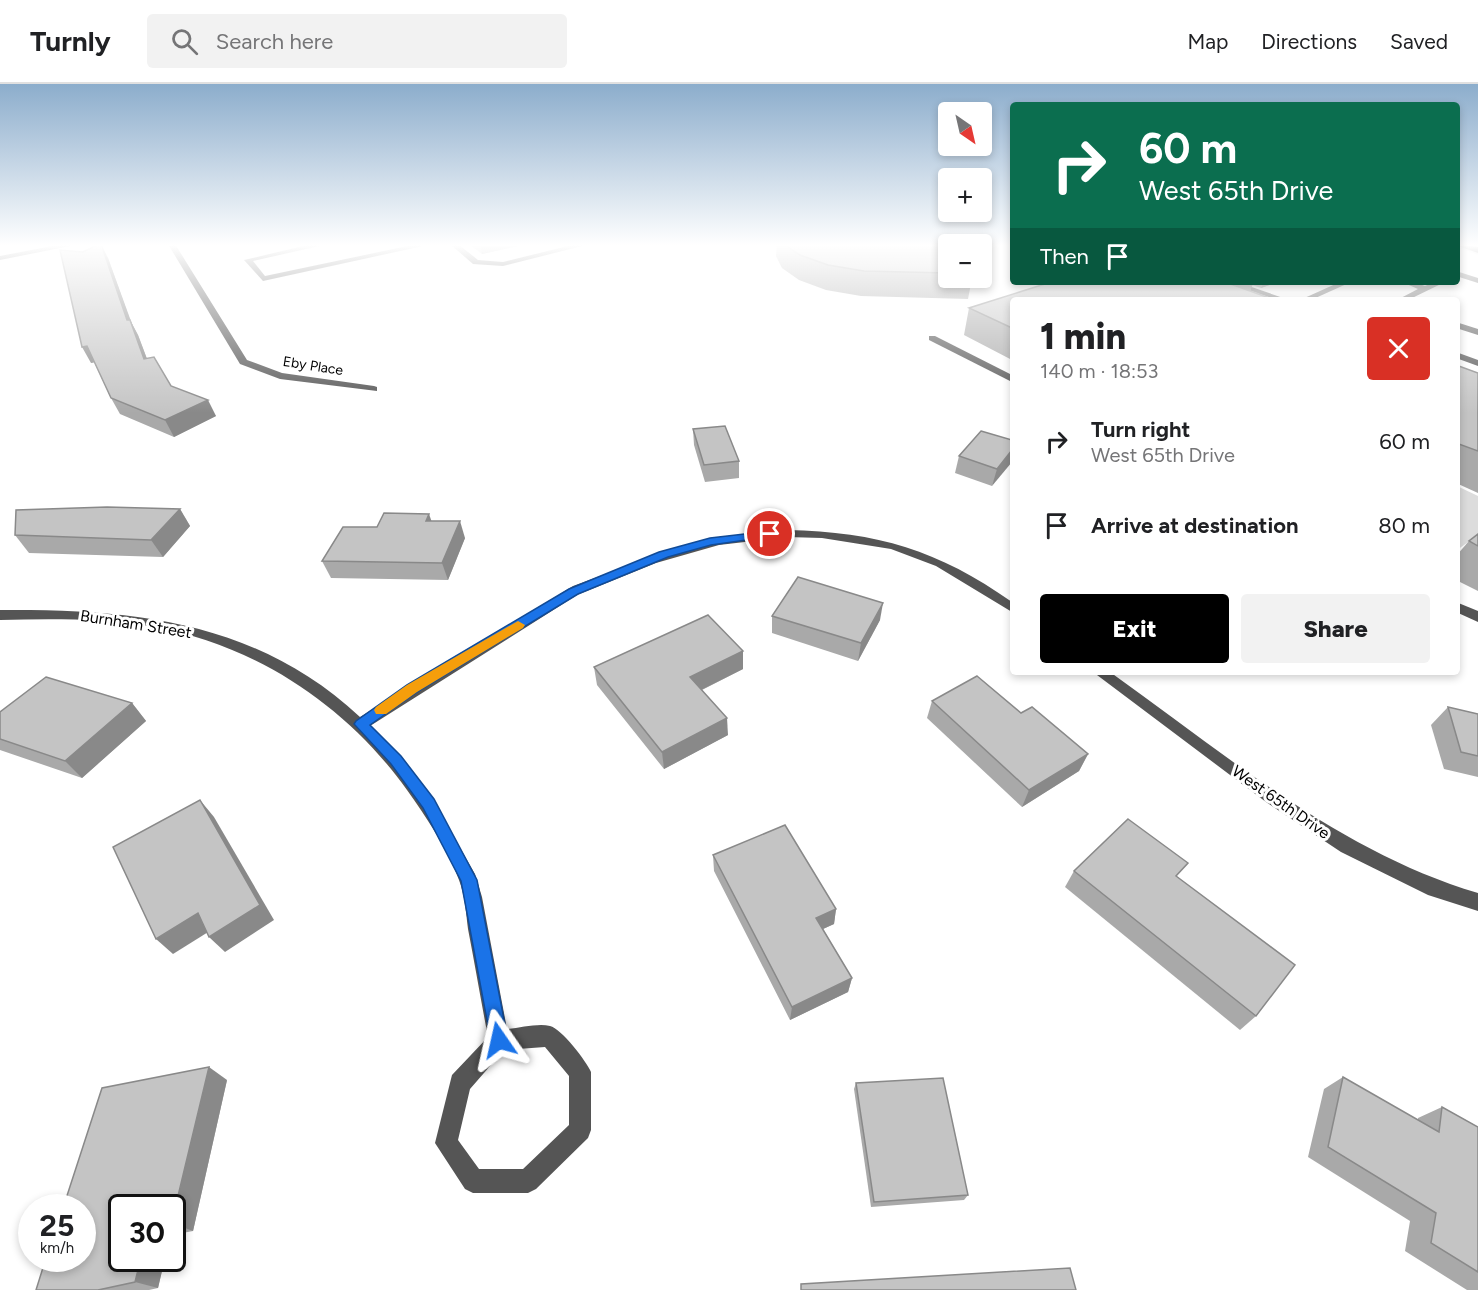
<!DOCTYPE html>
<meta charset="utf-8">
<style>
:root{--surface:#fff;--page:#f2f2f2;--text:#202124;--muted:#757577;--line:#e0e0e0;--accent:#000}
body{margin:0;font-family:Figtree,sans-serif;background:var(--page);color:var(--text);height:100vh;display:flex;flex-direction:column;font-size:22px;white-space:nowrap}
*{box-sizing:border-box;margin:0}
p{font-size:20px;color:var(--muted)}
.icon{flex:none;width:33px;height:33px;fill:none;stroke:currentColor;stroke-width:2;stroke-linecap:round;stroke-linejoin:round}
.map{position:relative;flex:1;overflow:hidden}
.side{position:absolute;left:1010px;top:213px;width:450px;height:378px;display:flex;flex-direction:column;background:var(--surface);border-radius:6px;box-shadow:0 3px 9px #0003}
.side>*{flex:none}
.top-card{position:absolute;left:1010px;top:18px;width:450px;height:183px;border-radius:6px;box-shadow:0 3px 9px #0003;background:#0b6e4f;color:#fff;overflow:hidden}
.needle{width:39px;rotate:146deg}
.buttons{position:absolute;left:938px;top:18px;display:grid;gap:12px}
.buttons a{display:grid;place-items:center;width:54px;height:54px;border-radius:6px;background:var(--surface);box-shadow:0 3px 9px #0003;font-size:30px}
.speed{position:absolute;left:18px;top:1110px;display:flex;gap:12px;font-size:30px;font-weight:700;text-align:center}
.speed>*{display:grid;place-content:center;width:78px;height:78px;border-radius:50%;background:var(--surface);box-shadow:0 3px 9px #0003;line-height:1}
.speed small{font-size:15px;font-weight:400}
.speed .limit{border:3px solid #111;border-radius:9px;background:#fff;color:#111}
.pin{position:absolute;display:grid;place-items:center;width:51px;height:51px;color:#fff;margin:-26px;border:3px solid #fff;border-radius:50%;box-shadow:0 2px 6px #0007}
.me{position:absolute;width:66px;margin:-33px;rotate:349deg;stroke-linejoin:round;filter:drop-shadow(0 0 4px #0008)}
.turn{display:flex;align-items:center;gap:21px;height:126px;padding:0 30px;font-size:27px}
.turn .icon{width:78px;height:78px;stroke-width:2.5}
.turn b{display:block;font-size:42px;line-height:51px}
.then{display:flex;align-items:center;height:57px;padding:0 30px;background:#0003;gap:12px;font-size:22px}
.round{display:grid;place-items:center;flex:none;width:63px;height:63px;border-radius:6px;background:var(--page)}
.summary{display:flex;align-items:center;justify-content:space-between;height:102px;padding:0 30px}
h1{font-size:36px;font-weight:800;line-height:45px}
.action{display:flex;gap:12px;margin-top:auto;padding:12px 30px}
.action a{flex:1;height:69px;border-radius:6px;background:var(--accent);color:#fff;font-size:24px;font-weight:800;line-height:69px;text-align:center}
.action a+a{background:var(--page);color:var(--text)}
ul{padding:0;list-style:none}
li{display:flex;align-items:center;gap:18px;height:84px;padding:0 30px}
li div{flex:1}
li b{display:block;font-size:22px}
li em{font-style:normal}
header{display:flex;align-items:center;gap:36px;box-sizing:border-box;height:84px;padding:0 30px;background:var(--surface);border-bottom:2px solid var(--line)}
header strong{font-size:28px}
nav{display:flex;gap:33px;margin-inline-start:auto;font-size:21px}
.search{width:420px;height:54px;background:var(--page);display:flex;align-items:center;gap:15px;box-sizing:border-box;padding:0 21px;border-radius:6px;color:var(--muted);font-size:22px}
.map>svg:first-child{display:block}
.green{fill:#dcdcdc}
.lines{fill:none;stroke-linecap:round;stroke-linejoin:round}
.highway-casing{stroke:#dbdbdb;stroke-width:3}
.minor{fill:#555;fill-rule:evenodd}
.highway{fill:#000;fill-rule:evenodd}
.wall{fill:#a9a9a9}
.shaded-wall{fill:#898989}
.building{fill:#c4c4c4;stroke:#898989;stroke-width:1.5}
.route{fill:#1a73e8;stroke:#114b97;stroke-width:1.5}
.slow{fill:#f59e0b}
.labels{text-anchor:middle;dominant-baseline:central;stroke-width:6;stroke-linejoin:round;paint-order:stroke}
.far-street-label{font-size:14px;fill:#000;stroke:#fff}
.street-label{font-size:16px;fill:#000;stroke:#fff}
</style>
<header>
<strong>Turnly</strong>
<div class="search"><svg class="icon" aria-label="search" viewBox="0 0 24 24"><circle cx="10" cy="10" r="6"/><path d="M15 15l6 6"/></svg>Search here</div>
<nav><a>Map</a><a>Directions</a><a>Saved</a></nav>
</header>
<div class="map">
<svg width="1478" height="1206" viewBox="0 0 1478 1206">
<rect width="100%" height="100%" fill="#fff"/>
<path class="green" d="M 1457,402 L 1478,412 L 1478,451 L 1457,466 Z"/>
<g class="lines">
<defs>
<path id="highway" d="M 1457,160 L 1478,163 L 1478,169 L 1458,162 Z"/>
</defs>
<use href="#highway" class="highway-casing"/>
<g class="minor">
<path d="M 63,160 L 80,160 L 0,176 L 0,172 Z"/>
<path d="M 168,160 L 175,160 L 247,276 L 282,289 L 374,302 L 377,303 L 377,307 L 280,295 L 240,280 Z"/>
<path d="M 312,160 L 328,160 L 253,177 L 265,192 L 417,160 L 432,160 L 263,197 L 244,176 Z"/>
<path d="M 450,160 L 458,160 L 478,176 L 503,178 L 576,160 L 590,160 L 503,182 L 473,180 Z"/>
<path d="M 1456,187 L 1478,194 L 1478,199 L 1456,192 Z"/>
<path d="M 1225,198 L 1237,198 L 1289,216 L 1277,216 Z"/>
<path d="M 1340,198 L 1351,198 L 1311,216 L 1300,216 Z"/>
<path d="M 1402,198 L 1414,198 L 1425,202 L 1434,198 L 1445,198 L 1408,216 L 1397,216 L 1418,205 Z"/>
<path d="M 1456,238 L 1478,245 L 1478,251 L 1456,244 Z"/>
<path d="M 929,252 L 935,252 L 1012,291 L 1012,298 L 929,256 Z"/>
<path d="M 1456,268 L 1478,276 L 1478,282 L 1456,274 Z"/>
<path d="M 787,446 C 878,448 938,466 1012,518 L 1012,528 L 936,482 L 891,465 L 822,454 L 787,453 L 719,461 L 656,479 L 577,511 L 370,642 L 408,682 L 432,715 L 475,790 L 482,813 L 507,945 C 520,944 538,939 550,942 C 561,944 587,978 591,988 L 591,1046 L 588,1054 L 536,1105 L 528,1109 L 473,1109 L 465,1105 L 435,1059 L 452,991 L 488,953 C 481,917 475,881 468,845 C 466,829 465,812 459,796 C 448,765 426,733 407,706 C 347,622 256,561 154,543 C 103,534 51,535 0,536 L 0,526 C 134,525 257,537 360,633 L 573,502 L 681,462 L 719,453 ZM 545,963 L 569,992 L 569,1041 L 523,1085 L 479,1085 L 458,1056 L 470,1005 L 504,966 Z"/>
<path d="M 1456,518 L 1478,527 L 1478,538 L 1456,528 Z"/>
<path d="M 1093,588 L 1110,588 C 1226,671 1340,768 1478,809 L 1478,827 L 1428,811 L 1341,768 L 1266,718 Z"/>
</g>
<use href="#highway" class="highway"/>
</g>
<g class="wall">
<path d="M 469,160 L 527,160 L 482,170 Z"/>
<path d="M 777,160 L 979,160 L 948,160 L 948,194 L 972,194 L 968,215 L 861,212 L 826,206 L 799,196 L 782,184 L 776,172 Z"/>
<path d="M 108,174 L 130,236 L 138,251 L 147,275 L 171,302 L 216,332 L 174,353 L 120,330 L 111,314 L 94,278 L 91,279 Z"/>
<path d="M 1051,198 L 1277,198 L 1261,204 L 1252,201 L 1250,207 L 1012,216 L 1012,276 L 964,251 L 969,224 Z"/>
<path d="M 1456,281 L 1478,289 L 1478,409 L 1456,399 Z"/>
<path d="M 693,345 L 739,377 L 739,394 L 705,398 L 694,361 Z"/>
<path d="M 1012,356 L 992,402 L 955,389 L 959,372 Z"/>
<path d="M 180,425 L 190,442 L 163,473 L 29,469 L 15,451 Z"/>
<path d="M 432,437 L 465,454 L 448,496 L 331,494 L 322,477 L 377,443 Z"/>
<path d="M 1478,450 L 1478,507 L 1456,496 L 1456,472 L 1469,457 Z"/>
<path d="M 772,532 L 880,536 L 858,577 L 772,549 Z"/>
<path d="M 743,567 L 743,585 L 702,606 L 728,651 L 664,685 L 597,601 L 594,583 Z"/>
<path d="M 932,617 L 1088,670 L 1079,687 L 1022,723 L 927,634 Z"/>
<path d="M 132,619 L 146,637 L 82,694 L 0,666 L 0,628 Z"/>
<path d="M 1448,623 L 1478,630 L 1478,693 L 1444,685 L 1431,641 Z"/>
<path d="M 713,771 L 836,825 L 834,840 L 823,845 L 852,894 L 848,908 L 790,936 L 714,787 Z"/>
<path d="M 1074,787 L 1178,793 L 1256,932 L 1240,946 L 1065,803 Z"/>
<path d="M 1343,993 L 1418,1036 L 1418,1034 L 1442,1023 L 1478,1043 L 1478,1206 L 1467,1206 L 1405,1167 L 1410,1137 L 1308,1073 L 1324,1005 Z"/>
<path d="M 227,996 L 193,1147 L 172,1151 L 172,1124 L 122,1124 L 122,1174 L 165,1174 L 158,1204 L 149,1206 L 36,1206 Z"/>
<path d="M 856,999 L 968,1111 L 964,1116 L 871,1123 L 854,1005 Z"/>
</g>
<g class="shaded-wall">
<path d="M 101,160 L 108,174 L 136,251 L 127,236 Z"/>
<path d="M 480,160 L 527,160 L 482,170 Z"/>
<path d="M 1220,198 L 1254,198 L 1249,209 Z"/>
<path d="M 1264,198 L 1277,198 L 1261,204 Z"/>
<path d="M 130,236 L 138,251 L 153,291 L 144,275 Z"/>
<path d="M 87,262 L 96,278 L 91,279 L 82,263 Z"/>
<path d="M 208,316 L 216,332 L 174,353 L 165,336 Z"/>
<path d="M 1012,366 L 1012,378 L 992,402 L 997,385 Z"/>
<path d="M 180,425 L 190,442 L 163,473 L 151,456 Z"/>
<path d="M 429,430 L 435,447 L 426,437 Z"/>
<path d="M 460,437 L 465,454 L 448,496 L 442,479 Z"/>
<path d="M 883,519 L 880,536 L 858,577 L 861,559 Z"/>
<path d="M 743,567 L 743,585 L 691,611 L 690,593 Z"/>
<path d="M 132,619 L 146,637 L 82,694 L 65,677 Z"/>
<path d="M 727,634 L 728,651 L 664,685 L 662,668 Z"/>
<path d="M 1088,670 L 1079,687 L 1022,723 L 1029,706 Z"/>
<path d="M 200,716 L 214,733 L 274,836 L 225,868 L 209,853 Z"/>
<path d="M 836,825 L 834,840 L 814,849 L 816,834 Z"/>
<path d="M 198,829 L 213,845 L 173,870 L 156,855 Z"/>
<path d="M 852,894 L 848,908 L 790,936 L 792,923 Z"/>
<path d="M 209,983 L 227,996 L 193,1147 L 172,1139 L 172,1137 Z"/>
<path d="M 141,1174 L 165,1174 L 158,1204 L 135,1198 Z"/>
</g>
<g class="building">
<path d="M 99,160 L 101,160 L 127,236 L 130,236 L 144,275 L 154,273 L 171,302 L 208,316 L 165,336 L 111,314 L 87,262 L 82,263 L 60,166 L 83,168 Z"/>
<path d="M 784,160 L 979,160 L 948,160 L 948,189 L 864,187 L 828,181 L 800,171 Z"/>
<path d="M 1051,198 L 1225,198 L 1275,216 L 1012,216 L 1012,244 L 969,224 Z"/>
<path d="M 1456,281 L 1478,289 L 1478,367 L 1456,359 Z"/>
<path d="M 725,342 L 739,377 L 704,381 L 693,345 Z"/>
<path d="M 981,347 L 1012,356 L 1012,366 L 997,385 L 959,372 Z"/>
<path d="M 107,423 L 180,425 L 151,456 L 15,451 L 16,426 Z"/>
<path d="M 384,429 L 429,430 L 426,437 L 460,437 L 442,479 L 322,477 L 343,443 L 377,443 Z"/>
<path d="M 1478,450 L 1478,462 L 1469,457 Z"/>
<path d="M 798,493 L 883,519 L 861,559 L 772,532 Z"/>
<path d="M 708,531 L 743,567 L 690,593 L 727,634 L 662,668 L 594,583 Z"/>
<path d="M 977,592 L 1021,629 L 1032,623 L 1088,670 L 1029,706 L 932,617 Z"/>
<path d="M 46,593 L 132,619 L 65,677 L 0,655 L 0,628 Z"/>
<path d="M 1448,623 L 1478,630 L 1478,672 L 1461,668 Z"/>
<path d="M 200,716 L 260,821 L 209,853 L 198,829 L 156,855 L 113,763 Z"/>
<path d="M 1128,735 L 1188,779 L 1176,792 L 1295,881 L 1256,932 L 1074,787 Z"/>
<path d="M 785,741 L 836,825 L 816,834 L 852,894 L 792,923 L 713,771 Z"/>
<path d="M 209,983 L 172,1137 L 172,1124 L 122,1124 L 122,1174 L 141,1174 L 135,1198 L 98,1206 L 36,1206 L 46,1174 L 82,1174 L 82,1124 L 63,1124 L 102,1004 Z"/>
<path d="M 1343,993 L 1439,1048 L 1442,1023 L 1478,1043 L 1478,1188 L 1431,1159 L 1436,1129 L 1328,1063 Z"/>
<path d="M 943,994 L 968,1111 L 874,1118 L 856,999 Z"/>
<path d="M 1070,1184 L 1076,1206 L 801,1206 L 801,1200 Z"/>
</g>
<linearGradient id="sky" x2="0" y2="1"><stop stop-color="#8cadcc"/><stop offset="0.49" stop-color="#fff"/><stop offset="1" stop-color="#fff" stop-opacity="0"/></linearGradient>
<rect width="1478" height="329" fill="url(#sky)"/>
<path class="route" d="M 770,447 L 776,450 L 774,452 L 711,461 L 668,473 L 578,510 L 417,608 L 370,641 L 401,672 L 434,715 L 477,796 L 508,956 L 506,963 L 499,966 L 492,963 L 461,797 L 423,724 L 391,680 L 354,640 L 356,637 L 407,601 L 569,505 L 659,468 L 710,454 Z"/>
<path class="slow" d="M 518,537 L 525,541 L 523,544 L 417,608 L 386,630 L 376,630 L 374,626 L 376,623 L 407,601 Z"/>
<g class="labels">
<g class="far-street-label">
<text transform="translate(313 282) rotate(9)">Eby Place</text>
</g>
<g class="street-label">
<text transform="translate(136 540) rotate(9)">Burnham Street</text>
<text transform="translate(1281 718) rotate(35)">West 65th Drive</text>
</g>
</g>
</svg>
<div class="buttons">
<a><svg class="needle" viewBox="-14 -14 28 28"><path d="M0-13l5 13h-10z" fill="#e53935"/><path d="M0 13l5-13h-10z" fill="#757577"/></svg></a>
<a>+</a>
<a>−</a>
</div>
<div class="speed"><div>25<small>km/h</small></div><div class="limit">30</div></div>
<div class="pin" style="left:770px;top:450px;background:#d93025"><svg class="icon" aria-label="arrive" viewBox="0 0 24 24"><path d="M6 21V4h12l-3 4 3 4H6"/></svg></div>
<svg class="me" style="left:499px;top:956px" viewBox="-20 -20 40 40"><path d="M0-17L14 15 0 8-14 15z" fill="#1a73e8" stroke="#fff" stroke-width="4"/></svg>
<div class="top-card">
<div class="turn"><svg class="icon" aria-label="right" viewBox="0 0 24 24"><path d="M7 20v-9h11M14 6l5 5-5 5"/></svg><div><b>60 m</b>West 65th Drive</div></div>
<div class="then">Then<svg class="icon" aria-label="arrive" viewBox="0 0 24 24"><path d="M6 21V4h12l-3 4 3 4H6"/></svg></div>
</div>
<section class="side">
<div class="summary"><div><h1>1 min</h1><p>140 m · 18:53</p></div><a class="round" style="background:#d93025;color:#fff"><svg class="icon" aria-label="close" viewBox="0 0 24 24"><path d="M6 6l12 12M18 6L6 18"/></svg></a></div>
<ul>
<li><svg class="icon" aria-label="right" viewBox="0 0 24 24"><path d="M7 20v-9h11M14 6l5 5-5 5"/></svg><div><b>Turn right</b><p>West 65th Drive</p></div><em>60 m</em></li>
<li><svg class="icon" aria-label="arrive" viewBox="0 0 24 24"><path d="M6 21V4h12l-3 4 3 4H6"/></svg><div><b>Arrive at destination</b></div><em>80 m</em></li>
</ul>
<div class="action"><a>Exit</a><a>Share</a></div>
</section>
</div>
